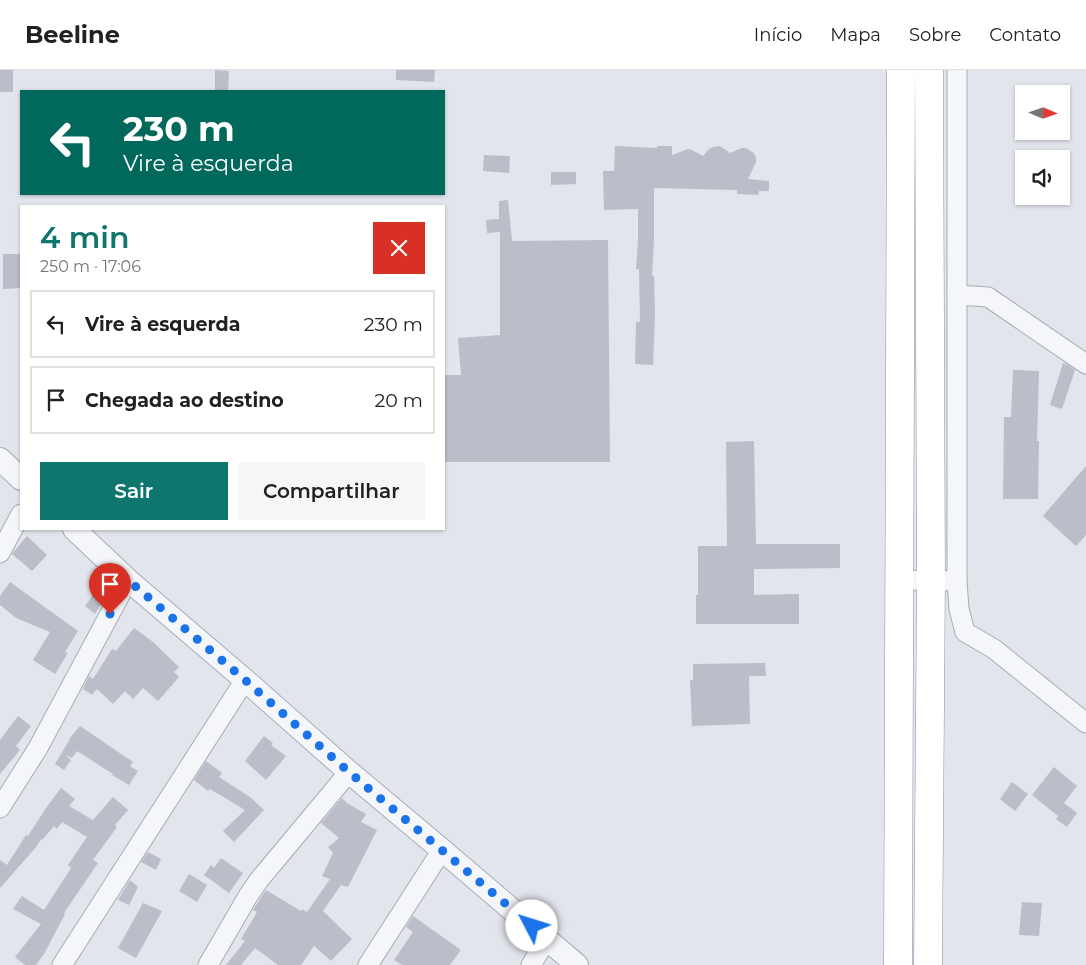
<!DOCTYPE html>
<html lang="pt">
<meta charset="utf-8">
<style>
:root{--surface:#fff;--page:#f6f6f6;--text:#202124;--muted:#757577;--line:#e0e0e0;--accent:#0f766e}
body{margin:0;font-family:Montserrat,sans-serif;background:var(--page);color:var(--text);height:100vh;display:flex;flex-direction:column;font-size:19px;white-space:nowrap}
*{box-sizing:border-box;margin:0}
p{font-size:16px;color:var(--muted)}
.icon{flex:none;width:28px;height:28px;fill:none;stroke:currentColor;stroke-width:2;stroke-linecap:round;stroke-linejoin:round}
.map{position:relative;flex:1;overflow:hidden}
.side{position:absolute;left:20px;top:135px;width:425px;height:325px;display:flex;flex-direction:column;background:var(--surface);border-radius:0px;box-shadow:0 1px 4px #0004}
.side>*{flex:none}
.guide{position:absolute;left:20px;top:20px;width:425px;height:105px;border-radius:0px;box-shadow:0 1px 4px #0004;background:#00695c;color:#fff;overflow:hidden}
.needle{width:32px;rotate:92deg}
.tools{position:absolute;left:1015px;top:15px;display:grid;gap:10px}
.tools a{display:grid;place-items:center;width:55px;height:55px;border-radius:0px;background:var(--surface);box-shadow:0 1px 4px #0004;font-size:25px}
.pin{position:absolute;display:grid;place-items:center;width:42px;height:42px;color:#fff;margin:-51px -21px;border-radius:50% 50% 50% 0;rotate:-45deg;box-shadow:0 0 5px #0007}
.pin .icon{rotate:45deg}
.me{position:absolute;width:55px;margin:-28px;rotate:310deg;stroke-linejoin:round;filter:drop-shadow(0 0 4px #0008)}
.turn{display:flex;align-items:center;gap:18px;height:105px;padding:0 20px;font-size:22px}
.turn .icon{width:65px;height:65px;stroke-width:2.5}
.turn b{display:block;font-size:35px;line-height:42px}
.round{display:grid;place-items:center;flex:none;width:52px;height:52px;border-radius:0px;background:var(--page)}
.overview{display:flex;align-items:center;justify-content:space-between;height:85px;padding:0 20px}
h1{font-size:30px;font-weight:600;line-height:38px;color:var(--accent)}
.cta{display:flex;gap:10px;margin-top:auto;padding:10px 20px}
.cta a{flex:1;height:58px;border-radius:0px;background:var(--accent);color:#fff;font-size:20px;font-weight:600;line-height:58px;text-align:center}
.cta a+a{background:var(--page);color:var(--text)}
ul{padding:0;list-style:none}
li{display:flex;align-items:center;gap:15px;height:68px;margin:0 10px 8px;padding:0 10px;border:2px solid var(--line);border-radius:0px}
li div{flex:1}
li b{display:block;font-size:19px}
li em{font-style:normal}
header{display:flex;align-items:center;gap:30px;box-sizing:border-box;height:70px;padding:0 25px;background:var(--surface);border-bottom:1px solid var(--line)}
header strong{font-size:24px}
nav{display:flex;gap:28px;margin-inline-start:auto;font-size:18px}
.map>svg:first-child{display:block}
.building{fill:#b9bec8}
.lines{fill:none;stroke-linecap:round;stroke-linejoin:round}
.minor-casing{stroke:#a7acb5;stroke-width:21}
.tertiary-casing{stroke:#a7acb5;stroke-width:24}
.trunk-casing{stroke:#8891a2;stroke-width:29}
.minor{stroke:#f5f6f9;stroke-width:19}
.tertiary{stroke:#f5f6f9;stroke-width:22}
.trunk{stroke:#fff;stroke-width:28}
.route{stroke:#1a73e8;stroke-width:9;stroke-dasharray:0 16.2}
</style>
<header>
<strong>Beeline</strong>
<nav><a>Início</a><a>Mapa</a><a>Sobre</a><a>Contato</a></nav>
</header>
<div class="map">
<svg width="1086" height="895" viewBox="0 0 1086 895">
<rect width="100%" height="100%" fill="#e2e5eb"/>
<g class="building">
<rect x="0" y="0" width="13" height="22"/>
<path d="M 215,0 L 229,1 L 228,21 L 215,21 Z"/>
<path d="M 396,0 L 435,0 L 434,12 L 396,10 Z"/>
<path d="M 615,76 L 657,78 L 657,76 L 672,76 L 672,85 L 688,79 L 692,80 L 703,86 L 709,79 L 713,77 L 719,76 L 723,78 L 730,83 L 742,78 L 746,78 L 754,83 L 756,88 L 756,92 L 748,109 L 769,111 L 769,121 L 759,121 L 758,125 L 737,124 L 737,120 L 654,118 L 654,170 L 652,206 L 654,206 L 655,244 L 653,295 L 635,294 L 636,252 L 640,252 L 639,199 L 636,199 L 638,170 L 638,139 L 604,140 L 603,101 L 614,101 Z"/>
<path d="M 484,85 L 510,86 L 509,103 L 483,101 Z"/>
<path d="M 551,102 L 576,102 L 576,114 L 551,115 Z"/>
<path d="M 508,130 L 512,171 L 608,170 L 610,392 L 444,392 L 444,305 L 461,305 L 458,268 L 500,265 L 500,162 L 487,163 L 486,150 L 499,149 L 499,131 Z"/>
<path d="M 3,184 L 21,184 L 21,218 L 3,219 Z"/>
<path d="M 1063,293 L 1068,295 L 1075,300 L 1062,339 L 1050,335 Z"/>
<path d="M 1013,300 L 1039,301 L 1037,371 L 1039,371 L 1038,429 L 1003,429 L 1004,347 L 1011,347 Z"/>
<path d="M 754,371 L 756,474 L 840,474 L 840,498 L 754,499 L 754,525 L 799,524 L 799,554 L 696,554 L 696,525 L 698,525 L 698,476 L 727,476 L 726,372 Z"/>
<path d="M 1086,396 L 1086,465 L 1076,476 L 1043,446 Z"/>
<path d="M 27,466 L 47,485 L 32,501 L 12,484 Z"/>
<path d="M 10,512 L 78,561 L 65,582 L 68,583 L 55,604 L 33,590 L 50,562 L 16,548 L 0,535 L 0,526 Z"/>
<path d="M 98,518 L 107,525 L 95,544 L 85,536 Z"/>
<path d="M 134,558 L 153,572 L 179,597 L 174,602 L 179,607 L 158,631 L 143,618 L 133,629 L 125,621 L 113,634 L 97,619 L 92,625 L 83,619 L 89,606 L 93,609 L 112,579 L 116,581 Z"/>
<path d="M 765,593 L 766,606 L 749,606 L 750,654 L 692,656 L 690,610 L 693,610 L 693,594 Z"/>
<path d="M 18,646 L 31,656 L 16,676 L 20,680 L 0,704 L 0,670 Z"/>
<path d="M 80,656 L 133,692 L 130,696 L 138,701 L 129,715 L 112,705 L 113,704 L 77,681 L 72,688 L 66,685 L 71,690 L 64,700 L 55,694 L 70,669 L 69,669 Z"/>
<path d="M 264,666 L 273,673 L 271,675 L 286,686 L 266,710 L 245,691 Z"/>
<path d="M 206,691 L 222,703 L 219,707 L 250,727 L 264,740 L 234,772 L 223,761 L 245,740 L 210,719 L 208,721 L 194,710 Z"/>
<path d="M 1054,697 L 1077,716 L 1064,733 L 1077,743 L 1067,757 L 1056,749 L 1058,746 L 1032,725 Z"/>
<path d="M 1012,712 L 1028,724 L 1015,741 L 1000,729 Z"/>
<path d="M 61,718 L 75,729 L 69,736 L 93,750 L 113,727 L 128,740 L 115,755 L 117,757 L 93,790 L 98,793 L 64,843 L 65,844 L 44,884 L 36,895 L 25,895 L 15,887 L 41,854 L 13,839 L 22,826 L 44,840 L 71,798 L 68,795 L 87,767 L 62,752 L 57,759 L 54,756 L 42,770 L 41,769 L 37,776 L 0,818 L 0,790 L 7,795 L 26,765 L 28,766 L 46,738 Z"/>
<path d="M 342,728 L 347,733 L 366,744 L 361,752 L 377,760 L 348,817 L 341,815 L 323,841 L 352,869 L 331,891 L 314,876 L 301,895 L 278,895 L 255,878 L 241,895 L 226,895 L 245,871 L 241,869 L 257,842 L 253,840 L 266,820 L 301,841 L 302,839 L 307,842 L 330,809 L 322,806 L 333,783 L 328,777 L 339,768 L 321,753 Z"/>
<path d="M 148,782 L 161,789 L 156,800 L 141,792 Z"/>
<path d="M 221,788 L 243,803 L 229,823 L 204,805 L 211,795 L 214,798 Z"/>
<path d="M 189,804 L 207,815 L 197,832 L 179,821 Z"/>
<path d="M 130,810 L 138,817 L 129,835 L 118,830 Z"/>
<path d="M 1022,832 L 1042,833 L 1039,866 L 1019,865 Z"/>
<path d="M 143,833 L 162,841 L 136,888 L 118,878 Z"/>
<path d="M 413,846 L 461,880 L 450,895 L 402,895 L 394,890 L 413,862 L 406,857 Z"/>
</g>
<g class="lines">
<defs>
<g id="minor">
<path d="M 957,225 L 988,227 L 1086,294"/>
<path d="M 0,483 L 21,444"/>
<path d="M 899,510 L 957,511 L 957,0"/>
<path d="M 957,511 L 959,539 L 965,562 L 994,579 L 1086,653"/>
<path d="M 0,738 L 38,678 L 128,510"/>
<path d="M 62,895 L 245,610"/>
<path d="M 208,895 L 248,826 L 259,810 L 349,702"/>
<path d="M 368,895 L 442,780"/>
<path d="M 531,895 L 547,869"/>
</g>
<g id="tertiary">
<path d="M 0,389 L 21,409"/>
<path d="M 74,459 L 128,510 L 245,610 L 349,702 L 442,780 L 577,895"/>
</g>
<g id="trunk">
<path d="M 898,895 L 901,0"/>
<path d="M 928,895 L 931,511 L 929,0"/>
</g>
</defs>
<use href="#minor" class="minor-casing"/>
<use href="#tertiary" class="tertiary-casing"/>
<use href="#trunk" class="trunk-casing"/>
<use href="#minor" class="minor"/>
<use href="#tertiary" class="tertiary"/>
<use href="#trunk" class="trunk"/>
</g>
<g class="lines">
<path class="route" d="M 110,544 L 128,510 L 245,610 L 349,702 L 532,856"/>
</g>
</svg>
<div class="tools">
<a><svg class="needle" viewBox="-14 -14 28 28"><path d="M0-13l5 13h-10z" fill="#e53935"/><path d="M0 13l5-13h-10z" fill="#757577"/></svg></a>
<a><svg class="icon" aria-label="sound" viewBox="0 0 24 24"><path d="M4 9h4l5-4v14l-5-4H4zM17 9q2 3 0 6"/></svg></a>
</div>
<div class="pin" style="left:110px;top:544px;background:#d93025"><svg class="icon" aria-label="arrive" viewBox="0 0 24 24"><path d="M6 21V4h12l-3 4 3 4H6"/></svg></div>
<svg class="me" style="left:532px;top:856px" viewBox="-20 -20 40 40"><circle r="19" fill="#fff"/><path d="M0-13L10 11 0 6-10 11z" fill="#1a73e8"/></svg>
<div class="guide">
<div class="turn"><svg class="icon" aria-label="left" viewBox="0 0 24 24"><path d="M17 20v-9H6M10 6l-5 5 5 5"/></svg><div><b>230 m</b>Vire à esquerda</div></div>
</div>
<section class="side">
<div class="overview"><div><h1>4 min</h1><p>250 m · 17:06</p></div><a class="round" style="background:#d93025;color:#fff"><svg class="icon" aria-label="close" viewBox="0 0 24 24"><path d="M6 6l12 12M18 6L6 18"/></svg></a></div>
<ul>
<li><svg class="icon" aria-label="left" viewBox="0 0 24 24"><path d="M17 20v-9H6M10 6l-5 5 5 5"/></svg><div><b>Vire à esquerda</b></div><em>230 m</em></li>
<li><svg class="icon" aria-label="arrive" viewBox="0 0 24 24"><path d="M6 21V4h12l-3 4 3 4H6"/></svg><div><b>Chegada ao destino</b></div><em>20 m</em></li>
</ul>
<div class="cta"><a>Sair</a><a>Compartilhar</a></div>
</section>
</div>
